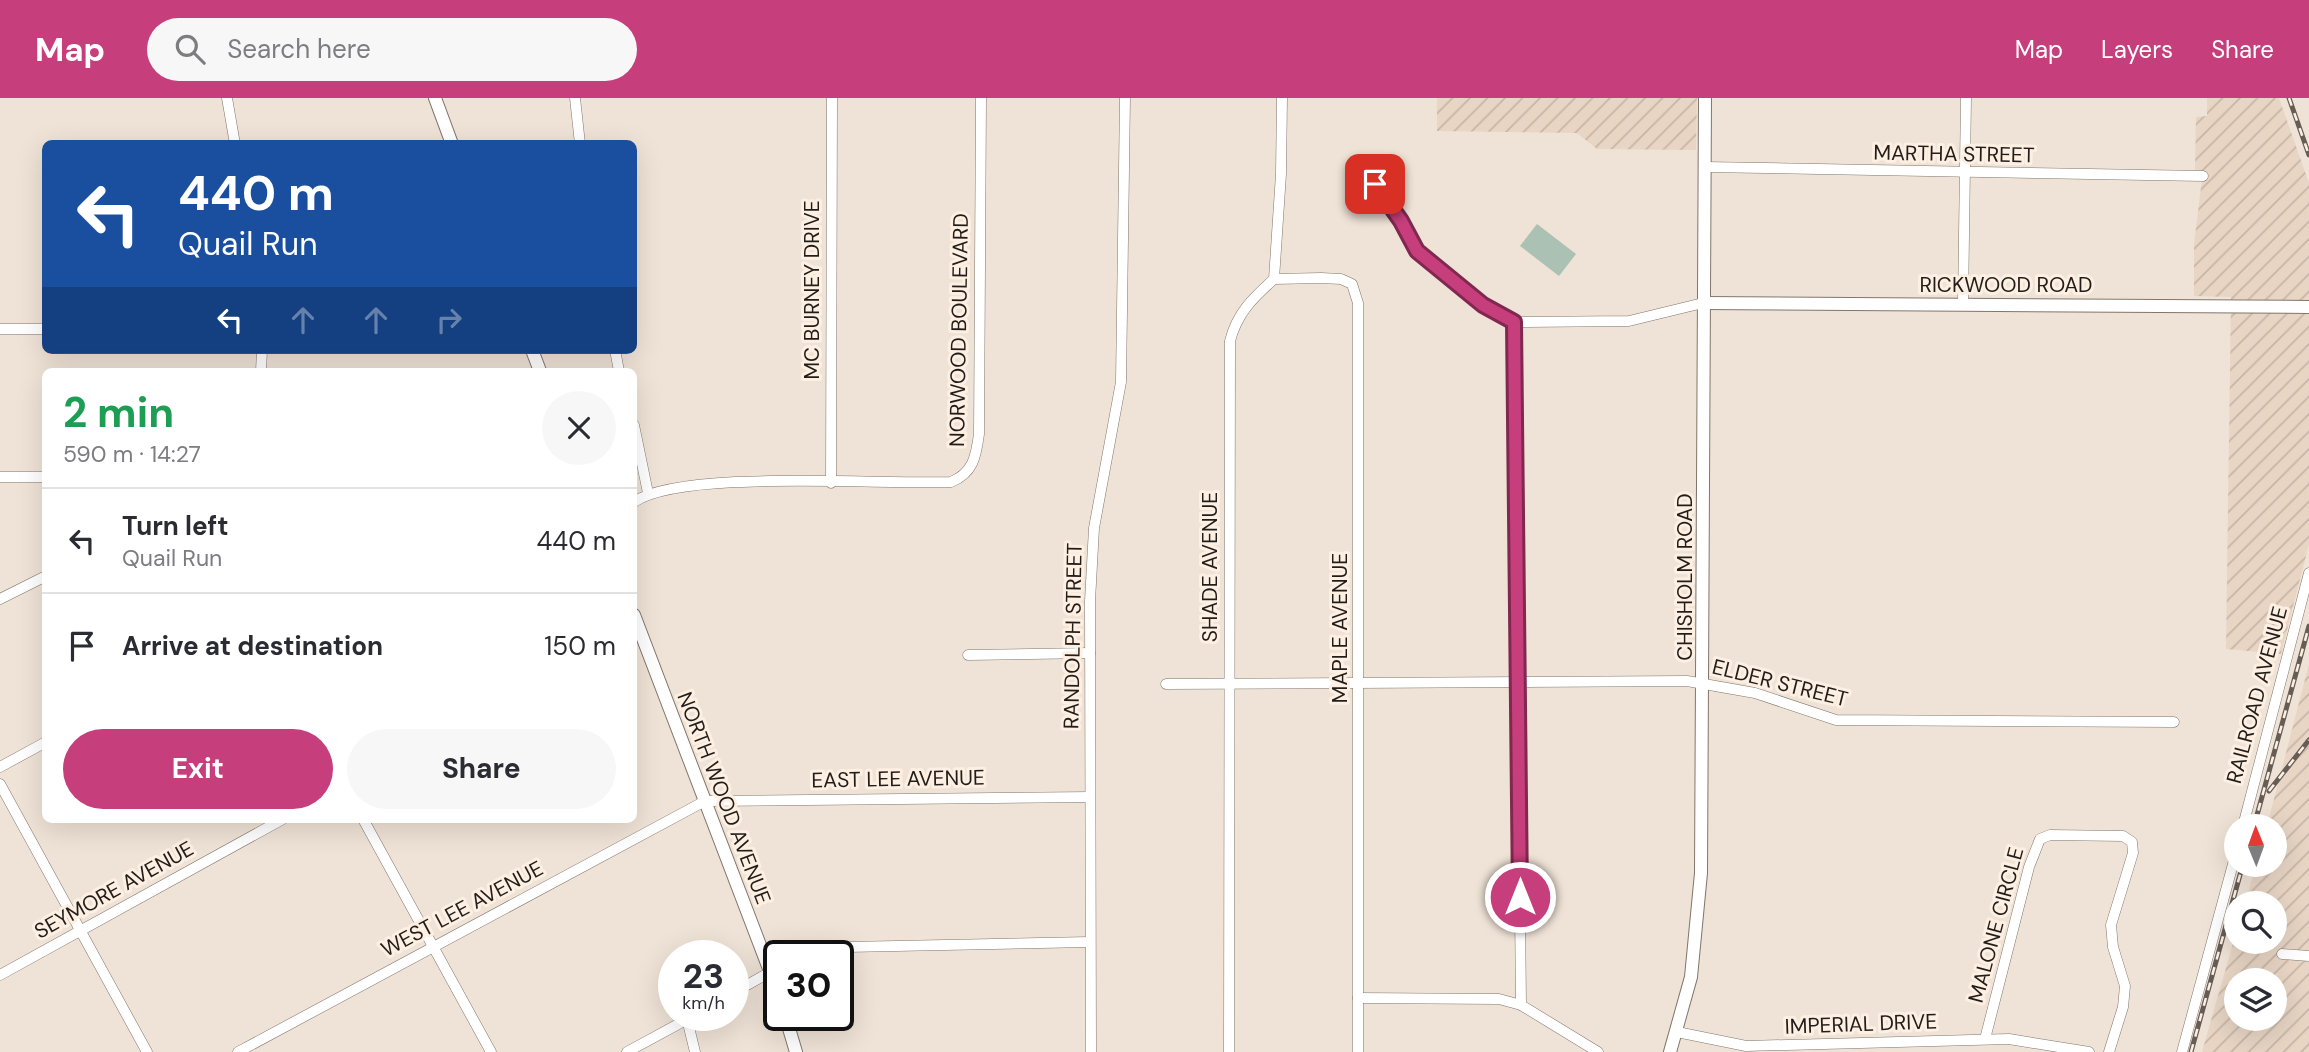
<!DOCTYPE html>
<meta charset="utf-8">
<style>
:root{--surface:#fff;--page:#f7f7f7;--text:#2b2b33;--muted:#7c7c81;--line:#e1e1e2;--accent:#c63e7b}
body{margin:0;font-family:"DM Sans",sans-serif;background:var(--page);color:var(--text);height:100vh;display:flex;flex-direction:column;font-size:26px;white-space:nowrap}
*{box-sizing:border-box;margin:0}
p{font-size:23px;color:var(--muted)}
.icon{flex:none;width:38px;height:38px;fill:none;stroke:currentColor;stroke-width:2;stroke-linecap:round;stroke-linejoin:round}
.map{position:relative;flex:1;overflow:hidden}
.panel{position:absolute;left:42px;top:270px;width:595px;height:455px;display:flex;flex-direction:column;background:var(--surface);border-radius:10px;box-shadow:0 7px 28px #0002}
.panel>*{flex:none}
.hud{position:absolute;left:42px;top:42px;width:595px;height:214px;border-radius:10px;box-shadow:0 7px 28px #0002;background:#1a4fa0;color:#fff;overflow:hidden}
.needle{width:46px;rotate:359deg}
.buttons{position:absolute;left:2224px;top:716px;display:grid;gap:14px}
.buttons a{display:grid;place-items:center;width:63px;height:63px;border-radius:50%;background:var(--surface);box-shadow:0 7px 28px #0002;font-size:35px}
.speed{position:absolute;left:658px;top:842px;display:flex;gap:14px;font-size:35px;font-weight:700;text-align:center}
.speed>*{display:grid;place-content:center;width:91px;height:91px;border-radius:50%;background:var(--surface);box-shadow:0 7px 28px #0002;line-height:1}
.speed small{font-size:18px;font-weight:400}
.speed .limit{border:4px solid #111;border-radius:10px;background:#fff;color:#111}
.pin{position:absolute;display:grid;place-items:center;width:60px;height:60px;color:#fff;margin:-30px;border-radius:14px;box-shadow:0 4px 10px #0006}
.me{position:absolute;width:77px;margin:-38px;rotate:0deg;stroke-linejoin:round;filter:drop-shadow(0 0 5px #0008)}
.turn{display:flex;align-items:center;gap:24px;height:147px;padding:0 21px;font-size:32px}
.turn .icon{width:91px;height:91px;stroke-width:2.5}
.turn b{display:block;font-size:49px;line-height:60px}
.lanes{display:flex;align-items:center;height:66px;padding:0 21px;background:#0003;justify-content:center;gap:35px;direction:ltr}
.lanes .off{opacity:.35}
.round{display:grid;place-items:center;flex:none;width:74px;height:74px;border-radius:37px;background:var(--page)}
.head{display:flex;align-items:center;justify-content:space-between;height:119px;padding:0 21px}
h1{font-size:42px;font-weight:700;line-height:52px;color:#1e9e55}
.button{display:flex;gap:14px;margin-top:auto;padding:14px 21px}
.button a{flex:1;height:80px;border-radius:42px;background:var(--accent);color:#fff;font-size:28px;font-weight:700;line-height:80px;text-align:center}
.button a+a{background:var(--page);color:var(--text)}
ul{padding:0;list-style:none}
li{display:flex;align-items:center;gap:21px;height:105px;padding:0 21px;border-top:2px solid var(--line)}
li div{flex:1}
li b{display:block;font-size:26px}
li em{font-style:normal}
header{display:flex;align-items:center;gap:42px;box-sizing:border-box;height:98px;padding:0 35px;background:var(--accent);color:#fff}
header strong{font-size:33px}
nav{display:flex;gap:38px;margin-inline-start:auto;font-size:24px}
.search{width:490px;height:63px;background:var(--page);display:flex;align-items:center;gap:18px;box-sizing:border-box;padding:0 24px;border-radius:38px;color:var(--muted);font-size:26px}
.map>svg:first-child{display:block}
.industrial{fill:url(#industrial-furrows);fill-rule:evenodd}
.pitch{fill:#abc1b3}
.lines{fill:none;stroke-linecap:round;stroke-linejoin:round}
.street-casing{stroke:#82766b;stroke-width:11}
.secondary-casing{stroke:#82766b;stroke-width:14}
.street{stroke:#fff;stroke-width:10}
.secondary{stroke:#fff;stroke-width:12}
.rail-casing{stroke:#655d56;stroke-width:5}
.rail{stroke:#fdf0e3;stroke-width:2.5;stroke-dasharray:8;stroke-linecap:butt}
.route-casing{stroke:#812850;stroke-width:18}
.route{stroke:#c63e7b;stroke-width:12}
.labels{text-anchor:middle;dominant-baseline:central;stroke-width:6;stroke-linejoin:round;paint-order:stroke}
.street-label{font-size:21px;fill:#221d19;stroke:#fdf0e3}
</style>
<header>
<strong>Map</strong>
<div class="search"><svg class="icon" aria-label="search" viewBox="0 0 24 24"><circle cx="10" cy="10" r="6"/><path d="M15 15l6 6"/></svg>Search here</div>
<nav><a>Map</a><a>Layers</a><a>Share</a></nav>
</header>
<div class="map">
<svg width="2309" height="954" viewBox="0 0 2309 954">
<defs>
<pattern id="industrial-furrows" width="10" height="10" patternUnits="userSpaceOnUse" patternTransform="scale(1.75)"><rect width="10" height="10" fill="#e8d5c4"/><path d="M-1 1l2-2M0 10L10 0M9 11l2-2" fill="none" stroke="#c7b6a8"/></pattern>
</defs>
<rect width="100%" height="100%" fill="#efe2d6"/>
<g class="industrial">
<path d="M 1437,0 L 1697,0 L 1696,52 L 1597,51 L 1577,35 L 1437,33 Z"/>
<path d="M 2207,0 L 2279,0 L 2309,85 L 2309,446 L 2281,556 L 2226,551 L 2231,199 L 2194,198 L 2194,146 L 2203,73 L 2195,72 L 2196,19 L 2207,18 Z"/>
<path d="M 2309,566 L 2309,954 L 2202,954 L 2236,835 L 2236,844 L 2275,844 L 2275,805 L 2245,805 L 2256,767 L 2275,766 L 2275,728 L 2267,728 ZM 2236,882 L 2275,882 L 2275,920 L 2236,920 Z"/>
</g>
<path class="pitch" d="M 1537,126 L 1576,156 L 1559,178 L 1520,148 Z"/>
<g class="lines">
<defs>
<g id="street">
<path d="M 227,0 L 235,46"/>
<path d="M 575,0 L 580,46"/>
<path d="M 1705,69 L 2203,78"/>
<path d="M 1375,86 L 1401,123 L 1408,141 L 1417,153 L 1483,207 L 1514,224 L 1629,223 L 1703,205"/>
<path d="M 1274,181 L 1321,180 L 1341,181 L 1352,186 L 1358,205 L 1358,954"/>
<path d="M 1963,206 L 1966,0"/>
<path d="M 1514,224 L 1521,907"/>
<path d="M 0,231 L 46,231"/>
<path d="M 615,252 L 619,273"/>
<path d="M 261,273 L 262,252"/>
<path d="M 634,327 L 648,395"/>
<path d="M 0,379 L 46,379"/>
<path d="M 831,385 L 832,0"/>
<path d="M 634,404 C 683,371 882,387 951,384 C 973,375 976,359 979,336 L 981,0"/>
<path d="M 0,501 L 46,478"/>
<path d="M 968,557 L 1090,555"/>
<path d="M 1166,586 L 1687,583 L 1755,595 L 1836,622 L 2174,624"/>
<path d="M 0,669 L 46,644"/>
<path d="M 0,686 L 147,954"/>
<path d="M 363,721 L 491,954"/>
<path d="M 2243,728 L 2309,475"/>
<path d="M 2282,856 L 2309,858"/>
<path d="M 802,858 L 847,849 L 1089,844"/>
<path d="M 0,877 L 283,721"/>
<path d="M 733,895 L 779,869"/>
<path d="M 1358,900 L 1499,901 L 1521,907 L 1598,954"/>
<path d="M 687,921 L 695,954"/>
<path d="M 1677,934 L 1746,948 L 2009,941 L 2089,954"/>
<path d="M 1985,941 L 2029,769 L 2040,741 L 2050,737 L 2123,738 L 2132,744 L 2133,755 L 2111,827 L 2113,849 L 2125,888 L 2123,909 L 2109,954"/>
<path d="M 238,954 L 705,703 L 1090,699"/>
<path d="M 627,954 L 695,917"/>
<path d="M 1091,954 L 1090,503 L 1094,430 L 1121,284 L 1125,0"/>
<path d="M 1229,954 L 1230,243 C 1237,215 1253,200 1274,181 L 1281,76 L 1282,0"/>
<path d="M 2182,954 L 2236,755"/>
</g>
<g id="secondary">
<path d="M 435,0 L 452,46"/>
<path d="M 1703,205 L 2309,209"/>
<path d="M 532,252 L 540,273"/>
<path d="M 634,517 L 779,897"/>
<path d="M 785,917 L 796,954"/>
<path d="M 1670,954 L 1691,879 L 1701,775 L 1705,0"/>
</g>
</defs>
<use href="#street" class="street-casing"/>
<use href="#secondary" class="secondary-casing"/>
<use href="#street" class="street"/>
<use href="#secondary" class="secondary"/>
<defs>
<g id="rail">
<path d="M 2289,0 L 2309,57"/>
<path d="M 2269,693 L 2309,642"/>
<path d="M 2254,728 L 2309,528"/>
<path d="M 2191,954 L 2243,766"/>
</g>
</defs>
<use href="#rail" class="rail-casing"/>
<use href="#rail" class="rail"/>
</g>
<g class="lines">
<defs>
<path id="route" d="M 1375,86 L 1401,123 L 1417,153 L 1483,207 L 1514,224 L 1520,799"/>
</defs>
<use href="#route" class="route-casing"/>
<use href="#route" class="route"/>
</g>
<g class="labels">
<g class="street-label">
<text transform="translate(1954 56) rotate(1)">MARTHA STREET</text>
<text x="2006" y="187">RICKWOOD ROAD</text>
<text transform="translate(812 192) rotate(-90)">MC BURNEY DRIVE</text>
<text transform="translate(959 232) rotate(-89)">NORWOOD BOULEVARD</text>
<text transform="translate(1210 469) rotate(-90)">SHADE AVENUE</text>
<text transform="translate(1685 479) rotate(-90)">CHISHOLM ROAD</text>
<text transform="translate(1340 530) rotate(-90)">MAPLE AVENUE</text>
<text transform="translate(1073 538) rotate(-89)">RANDOLPH STREET</text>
<text transform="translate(1780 585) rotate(14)">ELDER STREET</text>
<text transform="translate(2257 597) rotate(-75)">RAILROAD AVENUE</text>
<text transform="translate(898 681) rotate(-1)">EAST LEE AVENUE</text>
<text transform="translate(724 700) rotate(69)">NORTH WOOD AVENUE</text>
<text transform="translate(114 792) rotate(-29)">SEYMORE AVENUE</text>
<text transform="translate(462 811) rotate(-28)">WEST LEE AVENUE</text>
<text transform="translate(1996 827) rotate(-75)">MALONE CIRCLE</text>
<text transform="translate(1861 926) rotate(-2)">IMPERIAL DRIVE</text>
</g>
</g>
</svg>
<div class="buttons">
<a><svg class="needle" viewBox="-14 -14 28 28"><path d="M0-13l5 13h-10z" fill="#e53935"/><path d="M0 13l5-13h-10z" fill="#7c7c81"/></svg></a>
<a><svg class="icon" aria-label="search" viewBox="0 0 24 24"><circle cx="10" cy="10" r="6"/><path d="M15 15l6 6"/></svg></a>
<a><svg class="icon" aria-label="layers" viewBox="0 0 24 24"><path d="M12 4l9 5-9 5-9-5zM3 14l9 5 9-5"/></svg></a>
</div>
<div class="speed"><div>23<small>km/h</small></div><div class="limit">30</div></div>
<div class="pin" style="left:1375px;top:86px;background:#d93025"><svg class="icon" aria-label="arrive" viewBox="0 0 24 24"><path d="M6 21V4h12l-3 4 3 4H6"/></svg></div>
<svg class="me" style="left:1520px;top:799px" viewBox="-20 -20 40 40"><circle r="17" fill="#c63e7b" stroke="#fff" stroke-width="3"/><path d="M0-11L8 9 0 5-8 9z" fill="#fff"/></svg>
<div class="hud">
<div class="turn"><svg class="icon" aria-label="left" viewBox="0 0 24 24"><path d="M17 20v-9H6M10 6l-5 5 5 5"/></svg><div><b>440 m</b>Quail Run</div></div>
<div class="lanes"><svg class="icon" aria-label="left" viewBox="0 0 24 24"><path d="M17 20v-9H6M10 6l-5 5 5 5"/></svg><svg class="icon off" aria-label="ahead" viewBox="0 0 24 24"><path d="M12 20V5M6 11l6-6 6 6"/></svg><svg class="icon off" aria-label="ahead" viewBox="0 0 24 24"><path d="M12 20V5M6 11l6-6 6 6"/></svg><svg class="icon off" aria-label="right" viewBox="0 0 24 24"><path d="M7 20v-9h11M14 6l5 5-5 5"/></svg></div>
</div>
<section class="panel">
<div class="head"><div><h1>2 min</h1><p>590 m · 14:27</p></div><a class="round"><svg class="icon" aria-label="close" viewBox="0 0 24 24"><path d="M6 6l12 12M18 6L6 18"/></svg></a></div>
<ul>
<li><svg class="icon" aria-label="left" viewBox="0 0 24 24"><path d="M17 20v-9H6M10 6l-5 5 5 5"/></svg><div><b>Turn left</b><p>Quail Run</p></div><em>440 m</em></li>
<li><svg class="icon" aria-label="arrive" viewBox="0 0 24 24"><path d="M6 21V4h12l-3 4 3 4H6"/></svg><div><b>Arrive at destination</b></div><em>150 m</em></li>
</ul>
<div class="button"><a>Exit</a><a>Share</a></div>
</section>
</div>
